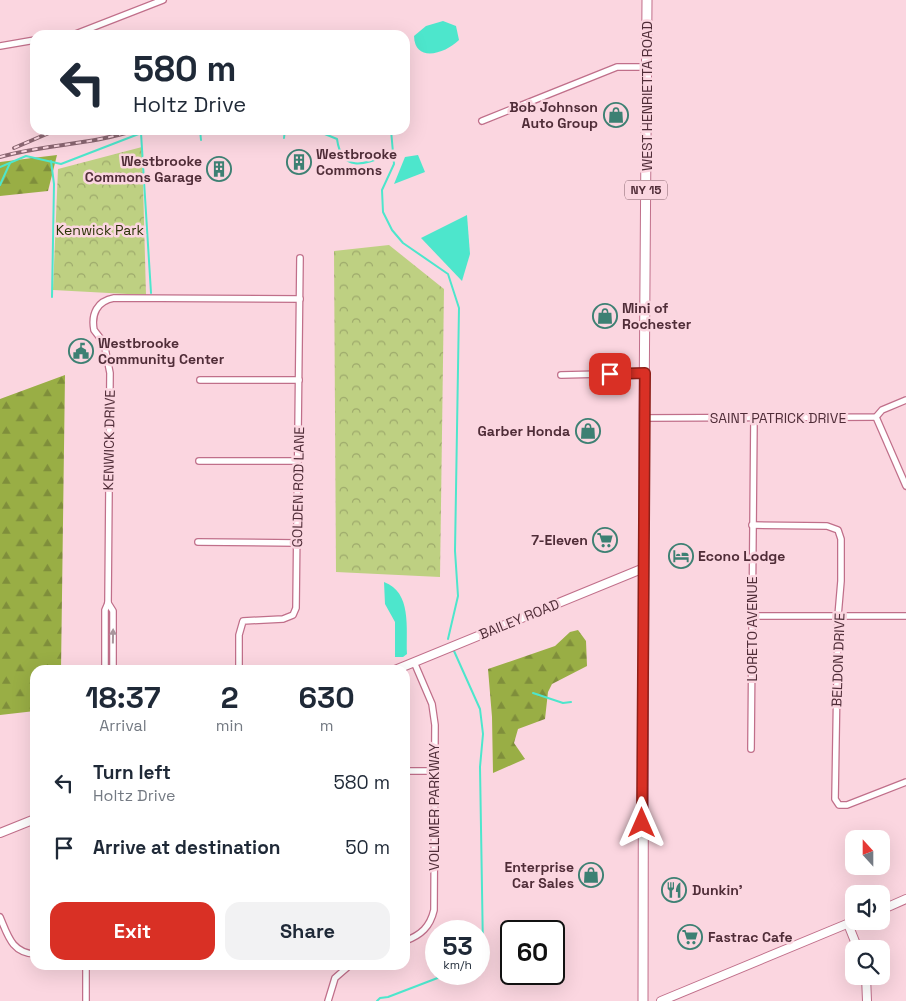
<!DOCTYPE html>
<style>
:root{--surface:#fff;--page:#f2f2f3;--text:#1f2937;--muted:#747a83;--accent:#d93025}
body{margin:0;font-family:"Space Grotesk",sans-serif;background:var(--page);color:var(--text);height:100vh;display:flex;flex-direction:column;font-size:19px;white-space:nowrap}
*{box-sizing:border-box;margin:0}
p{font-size:16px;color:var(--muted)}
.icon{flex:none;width:28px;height:28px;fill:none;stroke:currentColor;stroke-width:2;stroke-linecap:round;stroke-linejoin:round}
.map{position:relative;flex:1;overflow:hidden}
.panel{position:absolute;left:30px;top:665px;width:380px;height:305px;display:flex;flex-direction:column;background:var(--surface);border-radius:15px;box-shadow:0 5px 20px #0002}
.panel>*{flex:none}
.banner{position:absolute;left:30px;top:30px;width:380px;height:105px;border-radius:15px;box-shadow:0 5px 20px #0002;background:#fff;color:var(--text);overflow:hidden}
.needle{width:32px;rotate:339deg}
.controls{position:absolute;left:845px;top:830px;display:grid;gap:10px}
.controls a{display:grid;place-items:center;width:45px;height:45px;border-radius:10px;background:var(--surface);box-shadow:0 5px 20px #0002;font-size:25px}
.speed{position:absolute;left:425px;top:920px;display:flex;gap:10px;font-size:25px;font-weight:700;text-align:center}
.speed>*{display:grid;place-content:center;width:65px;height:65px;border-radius:50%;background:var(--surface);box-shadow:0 5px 20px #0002;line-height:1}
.speed small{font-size:12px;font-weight:400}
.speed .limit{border:2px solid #111;border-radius:8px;background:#fff;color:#111}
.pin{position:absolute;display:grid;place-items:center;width:42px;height:42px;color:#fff;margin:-21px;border-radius:10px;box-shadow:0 2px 8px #0006}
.me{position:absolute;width:55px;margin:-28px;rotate:0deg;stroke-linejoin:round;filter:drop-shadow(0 0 4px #0008)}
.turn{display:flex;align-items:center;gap:18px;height:105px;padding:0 20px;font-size:22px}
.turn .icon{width:65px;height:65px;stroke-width:2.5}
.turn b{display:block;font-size:35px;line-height:42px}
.eta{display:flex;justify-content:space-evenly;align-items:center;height:85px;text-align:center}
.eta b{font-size:30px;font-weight:800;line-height:35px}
.action{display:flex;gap:10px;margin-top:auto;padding:10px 20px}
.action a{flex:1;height:58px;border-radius:15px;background:var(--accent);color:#fff;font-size:20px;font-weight:800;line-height:58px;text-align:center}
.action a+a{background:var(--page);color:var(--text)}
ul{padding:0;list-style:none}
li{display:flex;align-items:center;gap:15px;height:65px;padding:0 20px}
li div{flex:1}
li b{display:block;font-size:19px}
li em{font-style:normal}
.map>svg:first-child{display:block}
.forest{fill:url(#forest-firs)}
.park{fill:url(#park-crowns)}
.water{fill:#4de6cc}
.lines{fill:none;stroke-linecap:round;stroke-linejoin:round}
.stream{stroke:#4de6cc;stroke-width:2}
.street-casing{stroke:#c06f8a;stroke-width:8}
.secondary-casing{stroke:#c06f8a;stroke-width:10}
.primary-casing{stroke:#c06f8a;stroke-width:11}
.street{stroke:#fff;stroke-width:5.5}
.secondary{stroke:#fff;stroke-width:8}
.primary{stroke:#fff;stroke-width:9}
.rail-casing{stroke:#8a6671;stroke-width:4}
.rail{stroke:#fbd6e0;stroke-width:2;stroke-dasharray:5.5;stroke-linecap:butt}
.oneway{fill:#a8969c}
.route-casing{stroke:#8d1f18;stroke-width:12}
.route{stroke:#d93025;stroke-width:9}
.labels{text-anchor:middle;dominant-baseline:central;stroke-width:5;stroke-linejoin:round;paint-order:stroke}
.shield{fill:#fbd6e0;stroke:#83606a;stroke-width:1}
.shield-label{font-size:12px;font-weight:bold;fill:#502d38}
.street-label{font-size:14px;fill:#502d38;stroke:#fbd6e0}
.poi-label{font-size:14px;font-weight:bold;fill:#502d38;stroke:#fbd6e0;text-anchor:start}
.park-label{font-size:14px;fill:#2c3407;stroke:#fbd6e0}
</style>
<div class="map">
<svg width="906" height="1001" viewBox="0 0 906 1001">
<defs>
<pattern id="forest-firs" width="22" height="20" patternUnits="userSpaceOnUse" patternTransform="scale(1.25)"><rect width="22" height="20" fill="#99ae45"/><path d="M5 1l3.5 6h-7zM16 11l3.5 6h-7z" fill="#7f8e3b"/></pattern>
<pattern id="park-crowns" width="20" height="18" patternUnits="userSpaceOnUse" patternTransform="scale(1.25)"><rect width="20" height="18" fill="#bed082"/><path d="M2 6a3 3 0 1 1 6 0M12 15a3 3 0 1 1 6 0" fill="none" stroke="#9da96b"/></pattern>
</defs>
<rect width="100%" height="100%" fill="#fbd6e0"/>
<g class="forest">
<path d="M 57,155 L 48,191 L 0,196 L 0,162 Z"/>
<path d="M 65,375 L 61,670 L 35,670 L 35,711 L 0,715 L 0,399 Z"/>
<path d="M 578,630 L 586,641 L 587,666 L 552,684 L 548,692 L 545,719 L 518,729 L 514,743 L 525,759 L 493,773 L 492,717 L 488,669 L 555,646 L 570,632 Z"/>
</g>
<g class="park">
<path d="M 142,147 L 146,295 L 53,290 L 58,169 Z"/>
<path d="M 389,245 L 444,289 L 440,577 L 336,572 L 334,251 Z"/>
</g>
<g class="water">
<path d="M 443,21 L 456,26 L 459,40 C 446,53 415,64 414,36 L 426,26 Z"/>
<path d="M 418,155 L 425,172 L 394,184 L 405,157 Z"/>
<path d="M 467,215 L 470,254 L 462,281 L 421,238 Z"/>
<path d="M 384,582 C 412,592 406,628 407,654 L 403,657 L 395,657 L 395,622 L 385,604 Z"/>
</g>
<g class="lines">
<g class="stream">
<path d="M 200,130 L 201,140"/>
<path d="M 315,130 L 337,139 C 342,175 367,163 392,154"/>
<path d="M 391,130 L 394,164 L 382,190 L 383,212 L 392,230 L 403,243 L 448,274 L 459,308 L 455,551 L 458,596 L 448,639"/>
<path d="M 141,133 L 151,293"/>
<path d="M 284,138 L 285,130"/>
<path d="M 51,161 L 54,184 L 52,297"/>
<path d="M 0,167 L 26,156 L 61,164 L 149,130"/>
<path d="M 0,185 L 10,163"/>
<path d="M 454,651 L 480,709 L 483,734 L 480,767 L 483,950 L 479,956"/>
<path d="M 533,693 L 563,703 L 571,702"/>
<path d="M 377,1001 L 380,998 L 388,997 L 448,974"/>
</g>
<defs>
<g id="street">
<path d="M 73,35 L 163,0"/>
<path d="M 0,46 L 35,40"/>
<path d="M 482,121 L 617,67 L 647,67"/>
<path d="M 561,375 L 645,373"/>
<path d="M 200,380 L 299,380"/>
<path d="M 876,417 L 906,486"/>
<path d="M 644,418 L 876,417 L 882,410 L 906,400"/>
<path d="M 199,461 L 298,461"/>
<path d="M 752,525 L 827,526 L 838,530 L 841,539 L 841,581 L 838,616 L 835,799 L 839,805 L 847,805 L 906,782"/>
<path d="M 198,542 L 297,543"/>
<path d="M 108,603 L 113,611 L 113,670"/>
<path d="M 752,616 L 906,616"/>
<path d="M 105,670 L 105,610 L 108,603 L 110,373 L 104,343 L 94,330 C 91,314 97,301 114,298 L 300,299"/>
<path d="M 239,670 L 239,635 L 243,621 L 283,619 L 293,615 L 296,608 L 300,258"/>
<path d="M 751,749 L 754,418"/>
<path d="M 405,771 L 434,771"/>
<path d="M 0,917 C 8,936 12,953 35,954"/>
<path d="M 405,941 C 421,935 430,927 434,910 L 435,725 L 432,704 L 414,662"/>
<path d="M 86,1001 L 86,965"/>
<path d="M 328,1001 L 335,978 L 350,965"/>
</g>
<g id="secondary">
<path d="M 395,670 L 644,568"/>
<path d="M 0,833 L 35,819"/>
<path d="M 881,910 L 906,899"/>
<path d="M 848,924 L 858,949"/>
<path d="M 866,976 L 867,1001"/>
<path d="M 661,1001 L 854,921"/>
</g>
<path id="primary" d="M 643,1001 L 644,418 L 647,0"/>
</defs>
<use href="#street" class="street-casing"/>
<use href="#secondary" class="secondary-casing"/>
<use href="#primary" class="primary-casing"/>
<use href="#street" class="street"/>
<use href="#secondary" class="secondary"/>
<use href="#primary" class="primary"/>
<defs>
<g id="rail">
<path d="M 14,148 L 56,130"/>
<path d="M 0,157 C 45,144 91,145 135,130"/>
</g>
</defs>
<use href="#rail" class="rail-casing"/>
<use href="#rail" class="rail"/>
</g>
<defs><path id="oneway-solid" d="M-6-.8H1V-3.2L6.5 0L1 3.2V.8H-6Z" transform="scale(1.25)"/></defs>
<use class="oneway" href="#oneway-solid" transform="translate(113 636) rotate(-89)"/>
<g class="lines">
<defs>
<path id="route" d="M 610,374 L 645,373 L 642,823"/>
</defs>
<use href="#route" class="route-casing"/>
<use href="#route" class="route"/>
</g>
<defs>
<symbol id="shop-ring" viewBox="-11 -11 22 22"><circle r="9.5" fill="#fbd6e0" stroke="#3d8073" stroke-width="1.5"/><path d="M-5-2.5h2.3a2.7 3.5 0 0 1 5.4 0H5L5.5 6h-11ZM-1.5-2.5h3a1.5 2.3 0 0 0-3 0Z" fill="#3d8073"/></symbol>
<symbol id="building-ring" viewBox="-11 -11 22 22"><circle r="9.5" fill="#fbd6e0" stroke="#3d8073" stroke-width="1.5"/><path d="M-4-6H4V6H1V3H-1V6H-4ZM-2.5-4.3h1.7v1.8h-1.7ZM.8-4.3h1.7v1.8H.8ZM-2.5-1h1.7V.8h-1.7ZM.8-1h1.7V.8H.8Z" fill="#3d8073"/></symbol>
<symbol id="civic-ring" viewBox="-11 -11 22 22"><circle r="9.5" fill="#fbd6e0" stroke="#3d8073" stroke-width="1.5"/><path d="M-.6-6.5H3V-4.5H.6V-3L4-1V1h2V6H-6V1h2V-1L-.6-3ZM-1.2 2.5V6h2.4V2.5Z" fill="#3d8073"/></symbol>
<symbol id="supermarket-ring" viewBox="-11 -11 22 22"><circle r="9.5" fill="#fbd6e0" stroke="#3d8073" stroke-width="1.5"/><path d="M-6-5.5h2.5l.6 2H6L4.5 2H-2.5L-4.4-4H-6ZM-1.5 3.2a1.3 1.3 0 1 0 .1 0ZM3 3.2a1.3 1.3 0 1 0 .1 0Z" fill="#3d8073"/></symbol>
<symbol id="hotel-ring" viewBox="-11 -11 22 22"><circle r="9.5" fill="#fbd6e0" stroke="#3d8073" stroke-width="1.5"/><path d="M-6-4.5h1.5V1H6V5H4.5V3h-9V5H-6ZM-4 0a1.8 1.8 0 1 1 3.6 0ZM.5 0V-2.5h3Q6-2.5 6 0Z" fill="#3d8073"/></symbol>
<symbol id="restaurant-ring" viewBox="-11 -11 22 22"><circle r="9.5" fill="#fbd6e0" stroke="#3d8073" stroke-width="1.5"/><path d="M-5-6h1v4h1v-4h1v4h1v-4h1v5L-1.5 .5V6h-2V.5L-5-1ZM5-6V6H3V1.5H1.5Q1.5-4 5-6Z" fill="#3d8073"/></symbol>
</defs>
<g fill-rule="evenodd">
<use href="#shop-ring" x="602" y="101" width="28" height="28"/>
<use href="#building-ring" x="285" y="148" width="28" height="28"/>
<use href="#building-ring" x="205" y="155" width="28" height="28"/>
<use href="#shop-ring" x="591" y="302" width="28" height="28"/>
<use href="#civic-ring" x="67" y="337" width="28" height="28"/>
<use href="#shop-ring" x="574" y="417" width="28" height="28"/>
<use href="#supermarket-ring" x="591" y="526" width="28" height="28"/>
<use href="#hotel-ring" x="667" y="542" width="28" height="28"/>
<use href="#shop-ring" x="577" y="861" width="28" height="28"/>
<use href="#restaurant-ring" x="660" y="876" width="28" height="28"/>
<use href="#supermarket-ring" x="676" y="923" width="28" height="28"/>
</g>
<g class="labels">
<rect class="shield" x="625" y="180.5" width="42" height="19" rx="4"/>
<g class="shield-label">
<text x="646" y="190">NY 15</text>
</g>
<g class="street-label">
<text transform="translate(647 96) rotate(-90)">WEST HENRIETTA ROAD</text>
<text x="778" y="418">SAINT PATRICK DRIVE</text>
<text transform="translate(109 440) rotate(-89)">KENWICK DRIVE</text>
<text transform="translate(298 487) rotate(-89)">GOLDEN ROD LANE</text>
<text transform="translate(519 619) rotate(-22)">BAILEY ROAD</text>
<text transform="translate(752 629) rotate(-90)">LORETO AVENUE</text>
<text transform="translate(838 660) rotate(-88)">BELDON DRIVE</text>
<text transform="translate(434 807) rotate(-90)">VOLLMER PARKWAY</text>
</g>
<g class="poi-label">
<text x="598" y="107" text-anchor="end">Bob Johnson<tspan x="598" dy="16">Auto Group</tspan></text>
<text x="316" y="154">Westbrooke<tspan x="316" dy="16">Commons</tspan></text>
<text x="202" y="161" text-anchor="end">Westbrooke<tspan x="202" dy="16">Commons Garage</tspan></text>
<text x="622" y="308">Mini of<tspan x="622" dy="16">Rochester</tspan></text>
<text x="98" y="343">Westbrooke<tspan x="98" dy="16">Community Center</tspan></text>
<text x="570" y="431" text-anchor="end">Garber Honda</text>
<text x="588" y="540" text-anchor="end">7-Eleven</text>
<text x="698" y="556">Econo Lodge</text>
<text x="574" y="867" text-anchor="end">Enterprise<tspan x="574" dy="16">Car Sales</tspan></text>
<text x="692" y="890">Dunkin'</text>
<text x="708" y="937">Fastrac Cafe</text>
</g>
<g class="park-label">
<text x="100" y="230">Kenwick Park</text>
</g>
</g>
</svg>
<div class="controls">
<a><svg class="needle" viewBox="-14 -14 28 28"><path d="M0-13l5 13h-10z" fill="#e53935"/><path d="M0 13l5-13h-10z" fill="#747a83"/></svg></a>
<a><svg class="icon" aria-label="sound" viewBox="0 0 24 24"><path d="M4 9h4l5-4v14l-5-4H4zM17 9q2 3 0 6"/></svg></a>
<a><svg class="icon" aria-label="search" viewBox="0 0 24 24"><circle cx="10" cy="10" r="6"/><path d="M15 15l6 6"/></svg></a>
</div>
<div class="speed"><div>53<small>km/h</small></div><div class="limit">60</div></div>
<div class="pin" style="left:610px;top:374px;background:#d93025"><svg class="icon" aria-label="arrive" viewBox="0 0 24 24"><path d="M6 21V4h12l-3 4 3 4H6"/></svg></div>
<svg class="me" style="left:642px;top:823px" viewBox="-20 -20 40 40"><path d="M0-17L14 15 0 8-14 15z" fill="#d93025" stroke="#fff" stroke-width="4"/></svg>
<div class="banner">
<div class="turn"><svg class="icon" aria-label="left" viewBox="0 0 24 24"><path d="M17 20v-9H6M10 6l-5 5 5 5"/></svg><div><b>580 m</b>Holtz Drive</div></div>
</div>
<section class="panel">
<div class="eta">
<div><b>18:37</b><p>Arrival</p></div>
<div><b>2</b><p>min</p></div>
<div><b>630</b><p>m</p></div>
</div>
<ul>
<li><svg class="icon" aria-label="left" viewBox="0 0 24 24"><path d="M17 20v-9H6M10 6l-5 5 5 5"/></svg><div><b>Turn left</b><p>Holtz Drive</p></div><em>580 m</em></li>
<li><svg class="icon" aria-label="arrive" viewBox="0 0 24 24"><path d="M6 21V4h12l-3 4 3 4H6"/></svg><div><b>Arrive at destination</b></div><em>50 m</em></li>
</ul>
<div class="action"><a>Exit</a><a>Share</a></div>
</section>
</div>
